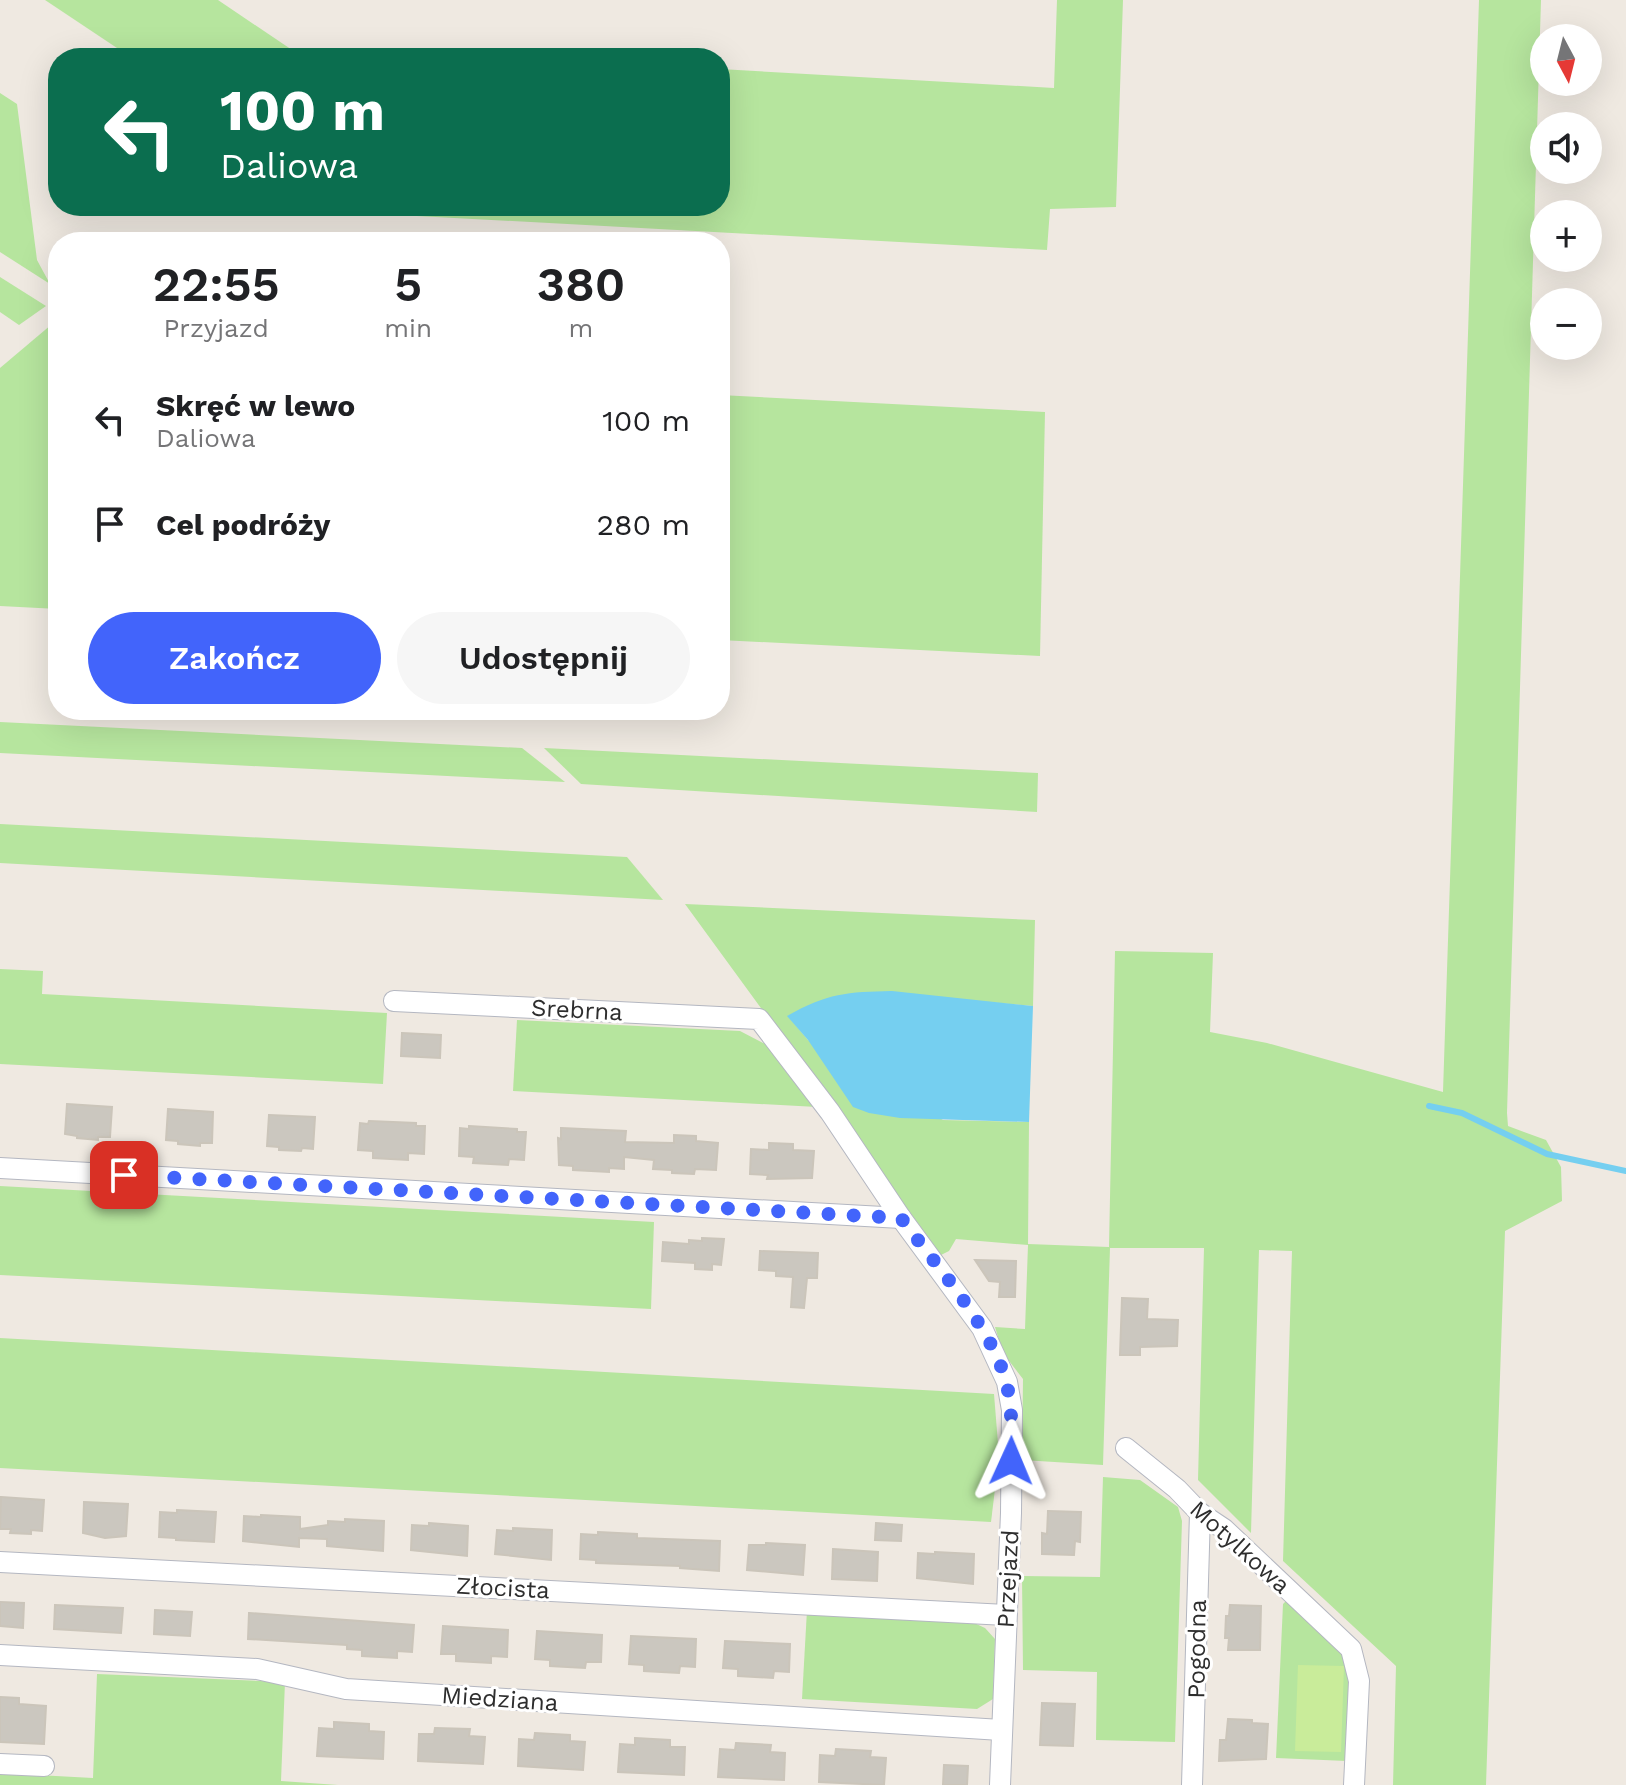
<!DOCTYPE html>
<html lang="pl">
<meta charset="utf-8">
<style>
:root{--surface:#fff;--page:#f6f6f6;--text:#202124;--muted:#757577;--accent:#4264fb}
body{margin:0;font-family:"Work Sans",sans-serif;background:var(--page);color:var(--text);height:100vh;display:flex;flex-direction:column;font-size:30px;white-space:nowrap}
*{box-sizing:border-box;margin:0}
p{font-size:26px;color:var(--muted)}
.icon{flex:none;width:44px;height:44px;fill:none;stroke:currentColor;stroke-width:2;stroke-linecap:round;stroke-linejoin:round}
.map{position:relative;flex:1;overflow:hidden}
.sheet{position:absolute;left:48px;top:232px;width:682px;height:488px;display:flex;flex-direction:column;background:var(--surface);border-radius:32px;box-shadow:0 8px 32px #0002}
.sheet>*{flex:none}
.top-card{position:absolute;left:48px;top:48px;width:682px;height:168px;border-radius:32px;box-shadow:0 8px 32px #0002;background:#0b6e4f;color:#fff;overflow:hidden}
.needle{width:52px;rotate:173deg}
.buttons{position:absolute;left:1530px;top:24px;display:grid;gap:16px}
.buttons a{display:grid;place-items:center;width:72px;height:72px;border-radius:50%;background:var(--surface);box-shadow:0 8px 32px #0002;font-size:40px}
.pin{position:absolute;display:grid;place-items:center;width:68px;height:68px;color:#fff;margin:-34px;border-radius:16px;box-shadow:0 4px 12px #0006}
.me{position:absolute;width:88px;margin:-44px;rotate:1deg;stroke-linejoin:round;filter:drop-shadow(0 0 6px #0008)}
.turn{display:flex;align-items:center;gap:28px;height:168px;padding:0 40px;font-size:36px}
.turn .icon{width:104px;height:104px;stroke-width:2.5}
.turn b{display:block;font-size:56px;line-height:68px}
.eta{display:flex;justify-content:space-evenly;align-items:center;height:136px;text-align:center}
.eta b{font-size:48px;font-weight:600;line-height:56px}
.cta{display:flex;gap:16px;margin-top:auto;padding:16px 40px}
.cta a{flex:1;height:92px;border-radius:48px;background:var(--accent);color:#fff;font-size:32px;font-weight:600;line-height:92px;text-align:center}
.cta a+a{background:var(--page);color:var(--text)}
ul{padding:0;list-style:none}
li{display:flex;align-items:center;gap:24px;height:104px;padding:0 40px}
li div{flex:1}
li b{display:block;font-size:30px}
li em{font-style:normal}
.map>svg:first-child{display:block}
.green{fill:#b6e59e}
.pitch{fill:#c9ec9a}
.water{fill:#75cff0}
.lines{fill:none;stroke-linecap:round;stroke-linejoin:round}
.stream{stroke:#75cff0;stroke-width:6}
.building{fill:#cbc7bf;stroke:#cbc5ba;stroke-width:2}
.minor-casing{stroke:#b4b7c1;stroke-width:22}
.minor{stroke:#fff;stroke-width:20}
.route{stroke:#4264fb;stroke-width:14;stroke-dasharray:0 25.2}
.labels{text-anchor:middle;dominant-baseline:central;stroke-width:6;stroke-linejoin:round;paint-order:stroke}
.street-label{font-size:24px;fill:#2e2e2e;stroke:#fff}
</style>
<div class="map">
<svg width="1626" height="1785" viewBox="0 0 1626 1785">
<rect width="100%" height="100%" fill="#efe9e1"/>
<g class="green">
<path d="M 45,0 L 218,0 L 304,58 L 132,58 Z"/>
<path d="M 1057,0 L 1123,0 L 1116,207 L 1050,209 L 1047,250 L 233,206 L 720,206 L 720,69 L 1054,88 Z"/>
<path d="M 1479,0 L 1541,0 L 1507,1113 L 1508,1126 L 1546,1140 L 1561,1167 L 1562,1201 L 1505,1231 L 1486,1785 L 1393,1785 L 1396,1666 L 1283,1561 L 1292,1251 L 1259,1250 L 1251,1533 L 1198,1480 L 1204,1248 L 1110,1248 L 1103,1465 L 1022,1460 L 1023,1379 L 1003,1353 L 995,1327 L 1025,1329 L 1028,1245 L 956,1239 L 949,1251 L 941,1255 L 685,904 L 1035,920 L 1033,1006 L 976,1001 L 788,1016 L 808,1040 L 943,1120 L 1029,1122 L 1028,1244 L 1109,1247 L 1115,951 L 1213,953 L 1210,1032 L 1267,1043 L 1443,1092 Z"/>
<path d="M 404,50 L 532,58 L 393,58 Z"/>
<path d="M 0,93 L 17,104 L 37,260 L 50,284 L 0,252 Z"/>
<path d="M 0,277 L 46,306 L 19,325 L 0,312 Z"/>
<path d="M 58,319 L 58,609 L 0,606 L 0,368 Z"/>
<path d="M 720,395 L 1045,412 L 1040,656 L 720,640 Z"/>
<path d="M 0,722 L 522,748 L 565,782 L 0,753 Z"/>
<path d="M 544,748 L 1038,773 L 1037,812 L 581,784 Z"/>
<path d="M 0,824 L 627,857 L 663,900 L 0,863 Z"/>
<path d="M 0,969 L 43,971 L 42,994 L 387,1013 L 383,1084 L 0,1064 Z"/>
<path d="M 517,1020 L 740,1031 L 771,1047 L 817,1107 L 513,1091 Z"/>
<path d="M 0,1186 L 654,1222 L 651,1309 L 0,1275 Z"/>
<path d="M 0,1338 L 994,1394 L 999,1456 L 991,1522 L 0,1468 Z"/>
<path d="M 1103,1477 L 1140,1480 L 1178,1507 L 1182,1521 L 1175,1742 L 1096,1740 L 1097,1672 L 1023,1670 L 1022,1576 L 1100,1577 Z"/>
<path d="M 1289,1598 C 1313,1622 1351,1650 1353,1687 C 1354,1711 1349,1737 1347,1761 L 1276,1758 L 1283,1604 Z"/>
<path d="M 807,1610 L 972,1622 L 985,1628 L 995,1639 L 993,1699 L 977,1709 L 802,1699 Z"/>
<path d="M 97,1674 L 285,1682 L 281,1781 L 338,1785 L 0,1785 L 0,1773 L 93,1778 Z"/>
</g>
<path class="pitch" d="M 1298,1665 L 1344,1666 L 1341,1752 L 1295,1751 Z"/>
<path class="water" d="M 892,991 L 1033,1006 L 1029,1122 L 900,1118 L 869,1113 L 853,1107 L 808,1040 L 787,1016 C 828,993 847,992 892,991 Z"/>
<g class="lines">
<path class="stream" d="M 1429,1106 L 1462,1113 L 1547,1154 L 1626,1171"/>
</g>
<g class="building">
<path d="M 402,1033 L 441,1035 L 440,1058 L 401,1056 Z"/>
<path d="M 67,1104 L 112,1107 L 110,1137 L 98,1137 L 98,1140 L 77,1138 L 77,1136 L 65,1134 Z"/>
<path d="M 168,1109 L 213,1112 L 212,1143 L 200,1143 L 200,1146 L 178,1144 L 178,1141 L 166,1140 Z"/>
<path d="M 269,1115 L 315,1117 L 313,1149 L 302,1148 L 301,1151 L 279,1150 L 279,1147 L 267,1146 Z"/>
<path d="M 369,1121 L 416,1123 L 416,1126 L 425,1126 L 424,1154 L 408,1153 L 408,1160 L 373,1158 L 373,1151 L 358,1150 L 360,1123 L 368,1124 Z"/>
<path d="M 469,1126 L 517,1129 L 517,1132 L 526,1132 L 524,1160 L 509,1159 L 508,1165 L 473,1163 L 474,1157 L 459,1156 L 460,1128 L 469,1129 Z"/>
<path d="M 561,1128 L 626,1131 L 625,1142 L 674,1143 L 674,1135 L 696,1136 L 696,1141 L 718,1143 L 716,1170 L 695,1169 L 694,1174 L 672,1173 L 672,1170 L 653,1169 L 654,1160 L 624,1157 L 624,1169 L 609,1168 L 609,1172 L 573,1170 L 573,1166 L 559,1165 L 558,1138 L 561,1139 Z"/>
<path d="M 769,1143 L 793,1144 L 793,1150 L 814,1151 L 812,1178 L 767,1179 L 768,1175 L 750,1174 L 751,1149 L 769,1150 Z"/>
<path d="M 702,1238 L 724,1239 L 721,1265 L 712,1264 L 712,1270 L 695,1269 L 695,1263 L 662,1261 L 663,1242 L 689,1244 L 689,1240 L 702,1241 Z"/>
<path d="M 760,1251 L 818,1253 L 817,1278 L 807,1278 L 804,1308 L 791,1307 L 793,1277 L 776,1276 L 776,1271 L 759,1270 Z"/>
<path d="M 975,1260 L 1016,1261 L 1015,1297 L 999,1297 L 1000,1282 L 989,1281 Z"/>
<path d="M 1122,1298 L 1148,1299 L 1147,1319 L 1178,1320 L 1177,1346 L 1140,1347 L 1140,1355 L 1120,1355 Z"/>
<path d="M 1,1497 L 44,1500 L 42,1531 L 31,1530 L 31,1534 L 10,1533 L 11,1529 L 0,1529 Z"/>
<path d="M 84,1502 L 128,1504 L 126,1536 L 105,1538 L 83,1533 Z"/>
<path d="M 177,1510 L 216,1512 L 214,1542 L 176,1540 L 176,1538 L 159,1537 L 160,1512 L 177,1513 Z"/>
<path d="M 1048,1511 L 1081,1512 L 1080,1542 L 1075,1541 L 1074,1555 L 1042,1554 L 1042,1533 L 1047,1534 Z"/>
<path d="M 261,1515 L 300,1517 L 300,1529 L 328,1525 L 328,1521 L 345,1522 L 345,1519 L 384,1521 L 383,1551 L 327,1546 L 327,1539 L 299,1538 L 299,1547 L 243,1541 L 244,1516 L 261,1517 Z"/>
<path d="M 429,1523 L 468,1526 L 467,1556 L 411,1550 L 412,1525 L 429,1526 Z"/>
<path d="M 876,1523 L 902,1525 L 901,1541 L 875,1540 Z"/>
<path d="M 513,1528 L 552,1530 L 551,1560 L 495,1554 L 497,1530 L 513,1531 Z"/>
<path d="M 598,1532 L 637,1534 L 637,1538 L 720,1541 L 719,1571 L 680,1568 L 680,1566 L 596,1563 L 596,1560 L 580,1559 L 581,1534 L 598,1535 Z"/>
<path d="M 766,1543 L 805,1545 L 803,1575 L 747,1570 L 749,1545 L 766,1545 Z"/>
<path d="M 833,1549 L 878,1552 L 877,1581 L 832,1579 Z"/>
<path d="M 935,1552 L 974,1554 L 973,1584 L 917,1578 L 918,1553 L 935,1554 Z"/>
<path d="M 0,1602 L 24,1603 L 23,1628 L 0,1626 Z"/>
<path d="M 55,1605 L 123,1608 L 121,1633 L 54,1629 Z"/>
<path d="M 1230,1605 L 1261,1606 L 1260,1650 L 1228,1650 L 1229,1638 L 1225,1638 L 1226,1616 L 1229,1616 Z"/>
<path d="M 155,1610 L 192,1612 L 190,1636 L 154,1634 Z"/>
<path d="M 249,1613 L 414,1625 L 412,1652 L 397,1651 L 397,1658 L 362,1656 L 362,1650 L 347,1649 L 347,1645 L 248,1639 Z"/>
<path d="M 443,1626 L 508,1630 L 507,1657 L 491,1656 L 491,1663 L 456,1661 L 456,1654 L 441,1654 Z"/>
<path d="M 537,1631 L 602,1635 L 601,1662 L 586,1662 L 585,1668 L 550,1666 L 550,1660 L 535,1659 Z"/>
<path d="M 631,1636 L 696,1639 L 695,1667 L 680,1666 L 679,1673 L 644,1671 L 644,1665 L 629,1664 Z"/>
<path d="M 725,1641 L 790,1644 L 789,1672 L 774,1671 L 773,1678 L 738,1676 L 738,1669 L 723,1668 Z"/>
<path d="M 0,1697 L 19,1698 L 19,1704 L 46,1706 L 44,1744 L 0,1742 Z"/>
<path d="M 1042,1703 L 1075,1704 L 1073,1746 L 1040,1745 Z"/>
<path d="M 1228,1719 L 1252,1720 L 1252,1723 L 1268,1724 L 1266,1759 L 1219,1761 L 1220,1740 L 1226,1740 Z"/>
<path d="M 334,1722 L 369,1724 L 369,1731 L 384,1732 L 383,1759 L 317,1756 L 319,1728 L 334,1729 Z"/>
<path d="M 435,1728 L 470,1729 L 469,1736 L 485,1737 L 483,1764 L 418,1761 L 419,1734 L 434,1734 Z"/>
<path d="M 535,1733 L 570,1735 L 570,1741 L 585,1742 L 583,1770 L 518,1766 L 519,1739 L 534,1740 Z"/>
<path d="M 635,1738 L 670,1740 L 670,1747 L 685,1747 L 684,1775 L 618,1772 L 620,1744 L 635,1745 Z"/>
<path d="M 736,1743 L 771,1745 L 770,1752 L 785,1753 L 784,1780 L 718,1777 L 720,1749 L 735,1750 Z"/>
<path d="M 836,1749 L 871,1751 L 870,1757 L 886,1758 L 884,1785 L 819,1782 L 820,1755 L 835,1756 Z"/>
<path d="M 944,1765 L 968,1766 L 967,1785 L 943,1785 Z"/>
</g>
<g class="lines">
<defs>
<g id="minor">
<path d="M 394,1001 L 759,1019 L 830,1112 L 901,1218 L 982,1328 L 1007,1382 L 1012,1410 L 1011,1513 L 1000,1785"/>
<path d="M 0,1168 L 901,1218"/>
<path d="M 1126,1448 L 1177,1489 L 1200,1513 L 1224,1529 L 1351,1649 L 1359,1681 L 1354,1785"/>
<path d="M 0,1562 L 1006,1615"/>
<path d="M 0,1655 L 257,1669 L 346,1689 L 1001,1730"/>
<path d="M 0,1764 L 44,1766"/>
<path d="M 1192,1785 L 1200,1513"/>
</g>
</defs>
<use href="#minor" class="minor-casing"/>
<use href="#minor" class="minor"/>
</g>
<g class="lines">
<path class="route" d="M 124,1175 L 901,1218 C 935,1264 995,1331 1007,1386 C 1013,1411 1011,1436 1011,1461"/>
</g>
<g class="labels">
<g class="street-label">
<text transform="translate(577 1010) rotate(3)">Srebrna</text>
<text transform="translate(1240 1547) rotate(42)">Motylkowa</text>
<text transform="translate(1008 1579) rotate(-87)">Przejazd</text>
<text transform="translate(503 1588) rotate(3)">Złocista</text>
<text transform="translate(1197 1649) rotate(-89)">Pogodna</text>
<text transform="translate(500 1699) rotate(4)">Miedziana</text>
</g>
</g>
</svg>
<div class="buttons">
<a><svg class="needle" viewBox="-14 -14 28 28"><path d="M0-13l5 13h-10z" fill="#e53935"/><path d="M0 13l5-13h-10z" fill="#757577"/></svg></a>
<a><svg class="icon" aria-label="sound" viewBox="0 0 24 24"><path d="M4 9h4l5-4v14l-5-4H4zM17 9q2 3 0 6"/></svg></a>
<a>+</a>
<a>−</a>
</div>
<div class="pin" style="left:124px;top:1175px;background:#d93025"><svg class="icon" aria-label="arrive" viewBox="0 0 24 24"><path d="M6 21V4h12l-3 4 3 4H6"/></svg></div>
<svg class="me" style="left:1011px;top:1461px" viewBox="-20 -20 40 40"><path d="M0-17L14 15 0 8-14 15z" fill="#4264fb" stroke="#fff" stroke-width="4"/></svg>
<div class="top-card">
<div class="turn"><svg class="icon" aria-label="left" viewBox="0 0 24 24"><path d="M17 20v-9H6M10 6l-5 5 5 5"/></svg><div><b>100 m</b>Daliowa</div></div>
</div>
<section class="sheet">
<div class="eta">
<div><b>22:55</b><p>Przyjazd</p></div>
<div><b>5</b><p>min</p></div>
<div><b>380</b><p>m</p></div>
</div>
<ul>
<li><svg class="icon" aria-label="left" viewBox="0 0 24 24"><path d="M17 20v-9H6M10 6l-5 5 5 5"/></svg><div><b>Skręć w lewo</b><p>Daliowa</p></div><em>100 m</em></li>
<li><svg class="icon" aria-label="arrive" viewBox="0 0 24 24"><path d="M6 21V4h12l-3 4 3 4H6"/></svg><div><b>Cel podróży</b></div><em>280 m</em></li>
</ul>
<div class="cta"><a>Zakończ</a><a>Udostępnij</a></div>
</section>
</div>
